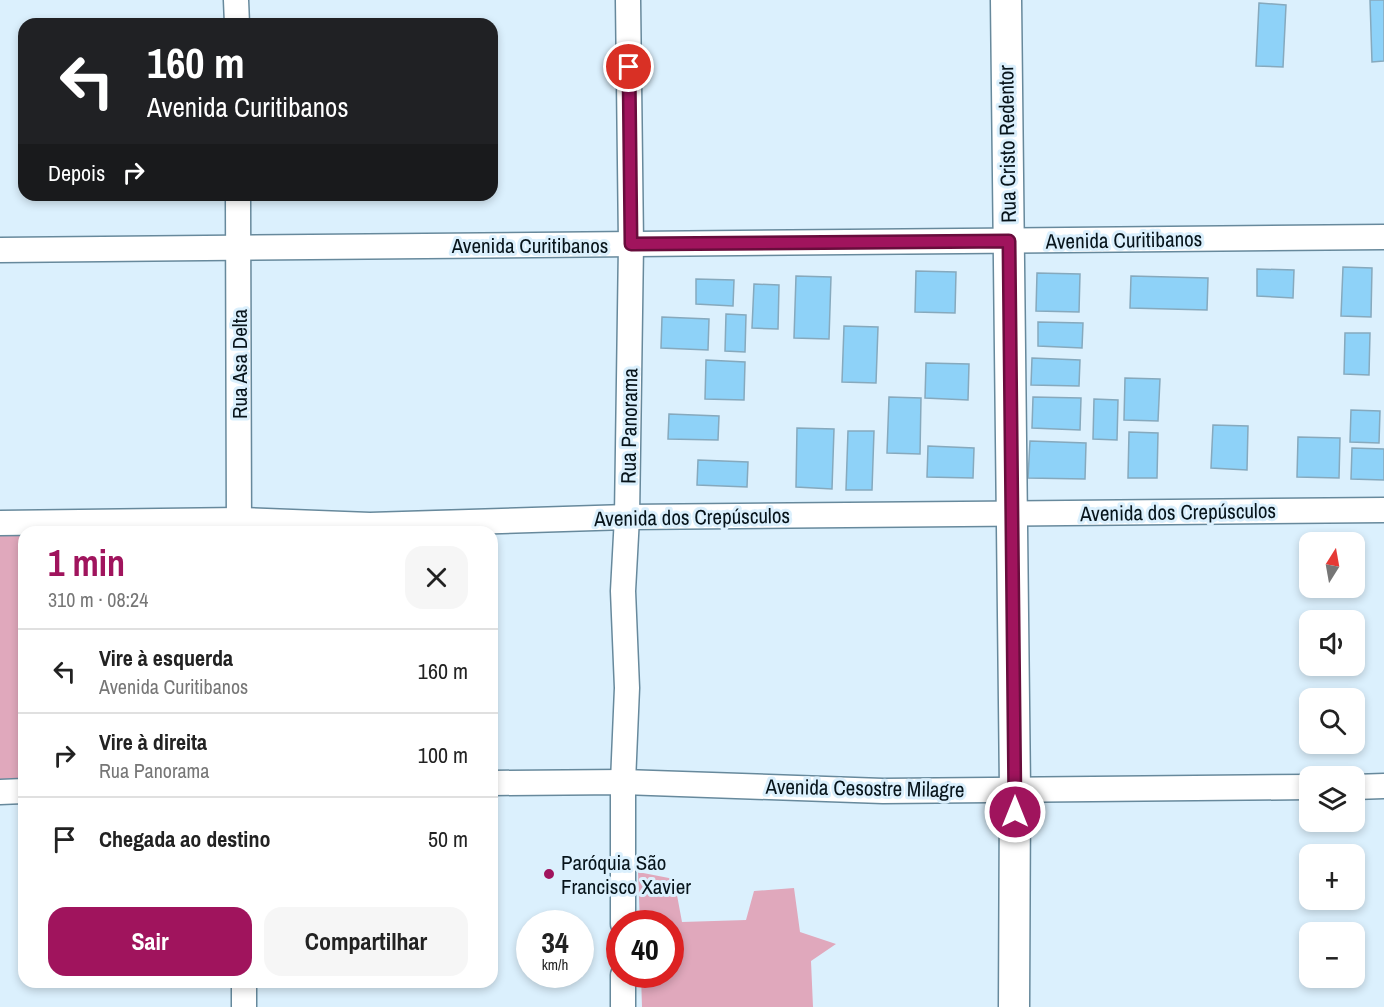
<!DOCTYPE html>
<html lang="pt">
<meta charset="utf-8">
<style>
:root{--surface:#fff;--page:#f6f6f6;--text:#222;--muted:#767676;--line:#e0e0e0;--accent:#a0145d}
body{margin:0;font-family:"Archivo Narrow",sans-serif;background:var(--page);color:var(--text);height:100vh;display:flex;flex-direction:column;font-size:22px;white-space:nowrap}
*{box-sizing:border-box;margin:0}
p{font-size:20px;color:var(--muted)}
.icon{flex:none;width:33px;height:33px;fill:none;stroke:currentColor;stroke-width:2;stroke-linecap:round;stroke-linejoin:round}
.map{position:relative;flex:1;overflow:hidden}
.panel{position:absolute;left:18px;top:526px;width:480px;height:462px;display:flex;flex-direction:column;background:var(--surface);border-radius:18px;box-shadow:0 3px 9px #0003}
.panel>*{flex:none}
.guide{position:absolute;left:18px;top:18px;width:480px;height:183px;border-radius:18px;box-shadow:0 3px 9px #0003;background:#202124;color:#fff;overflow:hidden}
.needle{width:39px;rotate:11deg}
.buttons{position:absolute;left:1299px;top:532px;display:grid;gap:12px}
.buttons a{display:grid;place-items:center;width:66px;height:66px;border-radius:12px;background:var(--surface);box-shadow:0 3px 9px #0003;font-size:30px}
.speed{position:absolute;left:516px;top:910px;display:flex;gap:12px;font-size:30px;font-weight:700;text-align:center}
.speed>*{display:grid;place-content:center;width:78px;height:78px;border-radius:50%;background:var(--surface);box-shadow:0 3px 9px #0003;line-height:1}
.speed small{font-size:15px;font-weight:400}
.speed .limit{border:9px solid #d22;background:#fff;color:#111}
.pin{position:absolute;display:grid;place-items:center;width:51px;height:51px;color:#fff;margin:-26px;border:3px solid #fff;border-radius:50%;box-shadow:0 2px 6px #0007}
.me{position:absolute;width:66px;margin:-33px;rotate:0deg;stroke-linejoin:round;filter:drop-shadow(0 0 4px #0008)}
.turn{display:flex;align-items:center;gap:21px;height:126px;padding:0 30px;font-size:27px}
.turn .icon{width:78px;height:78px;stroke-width:2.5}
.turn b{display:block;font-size:42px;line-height:51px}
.then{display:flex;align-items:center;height:57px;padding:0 30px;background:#0003;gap:12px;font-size:22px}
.round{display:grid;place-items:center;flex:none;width:63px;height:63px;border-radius:18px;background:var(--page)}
.headline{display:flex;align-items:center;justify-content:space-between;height:102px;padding:0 30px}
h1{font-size:36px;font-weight:700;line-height:45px;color:var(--accent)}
.primary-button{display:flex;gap:12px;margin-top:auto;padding:12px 30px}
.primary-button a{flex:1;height:69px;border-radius:18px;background:var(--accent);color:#fff;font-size:24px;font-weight:700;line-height:69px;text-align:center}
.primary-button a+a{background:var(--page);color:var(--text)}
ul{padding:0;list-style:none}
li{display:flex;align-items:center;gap:18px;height:84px;padding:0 30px;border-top:2px solid var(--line)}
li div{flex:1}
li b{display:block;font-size:22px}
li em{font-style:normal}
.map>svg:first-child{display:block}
.green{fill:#e0a8bc}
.building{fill:#8ed2f8;stroke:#86a9bd;stroke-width:1.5}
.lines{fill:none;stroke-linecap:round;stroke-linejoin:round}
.minor-casing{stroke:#67899c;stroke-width:27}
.tertiary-casing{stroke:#67899c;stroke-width:33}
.minor{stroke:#fff;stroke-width:24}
.tertiary{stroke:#fff;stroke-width:30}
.route-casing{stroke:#680d3c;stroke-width:15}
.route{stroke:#a0145d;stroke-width:10}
.poi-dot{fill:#a0145d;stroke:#dbf0fd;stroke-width:2}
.labels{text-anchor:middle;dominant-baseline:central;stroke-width:6;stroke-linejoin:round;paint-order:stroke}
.street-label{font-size:21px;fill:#07141b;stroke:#dbf0fd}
.poi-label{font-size:21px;fill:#07141b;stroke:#dbf0fd;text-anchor:start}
</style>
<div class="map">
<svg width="1384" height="1007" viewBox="0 0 1384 1007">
<rect width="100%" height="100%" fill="#dbf0fd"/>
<g class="green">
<path d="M 222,529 L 222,532 L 24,532 L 24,782 L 0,782 L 0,532 Z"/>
<path d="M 638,872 L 674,879 L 682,922 L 746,920 L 754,891 L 794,888 L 800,932 L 836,944 L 811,961 L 813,1007 L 642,1007 L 641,975 L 670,975 L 670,924 L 640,924 Z"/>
</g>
<g class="building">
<path d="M 1370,0 L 1384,0 L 1384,61 L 1372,62 Z"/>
<path d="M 1259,3 L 1286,5 L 1283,67 L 1256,66 Z"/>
<path d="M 1343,267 L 1372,268 L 1371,317 L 1341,316 Z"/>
<path d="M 1257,269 L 1294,270 L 1293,298 L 1257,296 Z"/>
<path d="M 916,271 L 956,272 L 955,313 L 915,312 Z"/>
<path d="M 1037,273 L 1080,274 L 1079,312 L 1036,311 Z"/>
<path d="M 796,276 L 831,277 L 829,339 L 794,338 Z"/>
<path d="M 1131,276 L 1208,278 L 1207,310 L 1130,308 Z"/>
<path d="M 696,279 L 734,280 L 733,306 L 696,304 Z"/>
<path d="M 754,284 L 779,285 L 778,329 L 752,328 Z"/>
<path d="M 726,314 L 746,315 L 745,352 L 725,351 Z"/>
<path d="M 662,317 L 709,319 L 708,350 L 661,348 Z"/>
<path d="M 1038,322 L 1083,323 L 1082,348 L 1038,346 Z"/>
<path d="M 844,326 L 878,327 L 876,383 L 842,382 Z"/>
<path d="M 1345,333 L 1370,333 L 1369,375 L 1344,374 Z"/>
<path d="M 1032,358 L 1080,360 L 1079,386 L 1031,385 Z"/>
<path d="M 706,360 L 745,362 L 744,400 L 705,399 Z"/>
<path d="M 926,363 L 969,364 L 968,400 L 925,398 Z"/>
<path d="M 1125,378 L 1160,379 L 1158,421 L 1124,420 Z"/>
<path d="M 889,397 L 921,398 L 920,454 L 887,453 Z"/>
<path d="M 1033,397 L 1081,398 L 1080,430 L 1032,428 Z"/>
<path d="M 1094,399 L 1118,400 L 1117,440 L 1093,439 Z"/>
<path d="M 1351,410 L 1380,411 L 1379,443 L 1350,442 Z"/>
<path d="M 669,414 L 719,416 L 718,440 L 668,439 Z"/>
<path d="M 1213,425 L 1248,426 L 1247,470 L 1211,468 Z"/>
<path d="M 797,428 L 834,429 L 832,489 L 796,487 Z"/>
<path d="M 848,431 L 874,431 L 872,490 L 846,490 Z"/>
<path d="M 1129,432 L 1158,433 L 1157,478 L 1128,478 Z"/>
<path d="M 1298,437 L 1340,438 L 1339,478 L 1297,477 Z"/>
<path d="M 1030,441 L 1086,443 L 1085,479 L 1028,478 Z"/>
<path d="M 928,446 L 974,448 L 973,478 L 927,477 Z"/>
<path d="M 1352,448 L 1384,449 L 1384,480 L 1351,479 Z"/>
<path d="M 698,460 L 748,462 L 747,487 L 697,485 Z"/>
</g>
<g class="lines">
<defs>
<g id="minor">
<path d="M 236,0 L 237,24"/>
<path d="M 238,195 L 239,532"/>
<path d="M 0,250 L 1384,237"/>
<path d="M 0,523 L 240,520 L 370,525 L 627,517 L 1384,510"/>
<path d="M 492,783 L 623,782 L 883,791 L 1310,787"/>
<path d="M 1354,787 L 1384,786"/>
<path d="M 0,792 L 24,791"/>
<path d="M 623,924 L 623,782 L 627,688 L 623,591 L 627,517 L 631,244 L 628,0"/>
<path d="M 623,975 L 623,1007"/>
<path d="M 244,982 L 244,1007"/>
</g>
<path id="tertiary" d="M 1006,0 L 1015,790 L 1014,1007"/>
</defs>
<use href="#minor" class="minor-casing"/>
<use href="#tertiary" class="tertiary-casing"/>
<use href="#minor" class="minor"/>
<use href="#tertiary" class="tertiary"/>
</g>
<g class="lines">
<defs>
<path id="route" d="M 629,67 L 631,244 L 1009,241 L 1015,812"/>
</defs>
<use href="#route" class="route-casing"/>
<use href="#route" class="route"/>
</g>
<circle class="poi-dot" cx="549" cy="874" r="6"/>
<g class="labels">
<g class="street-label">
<text transform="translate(1007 144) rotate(-91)">Rua Cristo Redentor</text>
<text transform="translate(1124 240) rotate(-1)">Avenida Curitibanos</text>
<text x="530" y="245">Avenida Curitibanos</text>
<text transform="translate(239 364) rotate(-90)">Rua Asa Delta</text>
<text transform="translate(629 426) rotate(-89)">Rua Panorama</text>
<text transform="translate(1178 512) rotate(-1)">Avenida dos Crepúsculos</text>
<text transform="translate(692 517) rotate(-1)">Avenida dos Crepúsculos</text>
<text transform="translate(865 788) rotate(1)">Avenida Cesostre Milagre</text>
</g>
<g class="poi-label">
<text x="561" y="862">Paróquia São<tspan x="561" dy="24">Francisco Xavier</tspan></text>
</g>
</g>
</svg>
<div class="buttons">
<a><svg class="needle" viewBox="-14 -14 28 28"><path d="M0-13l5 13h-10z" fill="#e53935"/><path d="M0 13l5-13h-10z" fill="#767676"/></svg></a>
<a><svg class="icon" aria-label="sound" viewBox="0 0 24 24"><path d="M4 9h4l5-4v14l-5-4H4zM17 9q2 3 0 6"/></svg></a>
<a><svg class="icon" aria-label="search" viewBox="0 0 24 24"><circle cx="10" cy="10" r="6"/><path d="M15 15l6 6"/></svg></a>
<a><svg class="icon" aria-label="layers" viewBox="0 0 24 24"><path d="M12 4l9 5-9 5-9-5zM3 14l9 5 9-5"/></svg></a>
<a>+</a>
<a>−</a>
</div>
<div class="speed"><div>34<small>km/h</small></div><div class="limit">40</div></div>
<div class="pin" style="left:629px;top:67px;background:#d93025"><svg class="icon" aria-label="arrive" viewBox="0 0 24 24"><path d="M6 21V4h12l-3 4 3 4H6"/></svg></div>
<svg class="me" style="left:1015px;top:812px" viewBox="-20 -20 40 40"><circle r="17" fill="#a0145d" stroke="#fff" stroke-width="3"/><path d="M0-11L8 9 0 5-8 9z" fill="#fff"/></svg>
<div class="guide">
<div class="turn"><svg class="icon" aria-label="left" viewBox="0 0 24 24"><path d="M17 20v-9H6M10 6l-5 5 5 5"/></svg><div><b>160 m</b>Avenida Curitibanos</div></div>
<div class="then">Depois<svg class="icon" aria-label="right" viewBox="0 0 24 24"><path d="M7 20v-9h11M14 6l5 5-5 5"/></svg></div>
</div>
<section class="panel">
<div class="headline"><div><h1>1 min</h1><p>310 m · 08:24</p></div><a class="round"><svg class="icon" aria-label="close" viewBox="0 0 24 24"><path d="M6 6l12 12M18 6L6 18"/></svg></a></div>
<ul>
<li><svg class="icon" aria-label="left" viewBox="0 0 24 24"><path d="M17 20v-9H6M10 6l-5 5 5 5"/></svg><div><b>Vire à esquerda</b><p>Avenida Curitibanos</p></div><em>160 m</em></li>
<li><svg class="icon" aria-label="right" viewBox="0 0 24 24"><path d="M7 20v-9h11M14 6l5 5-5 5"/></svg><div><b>Vire à direita</b><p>Rua Panorama</p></div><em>100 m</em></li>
<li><svg class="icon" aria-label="arrive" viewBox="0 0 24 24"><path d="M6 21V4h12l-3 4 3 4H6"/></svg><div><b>Chegada ao destino</b></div><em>50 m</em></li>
</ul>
<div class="primary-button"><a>Sair</a><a>Compartilhar</a></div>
</section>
</div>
